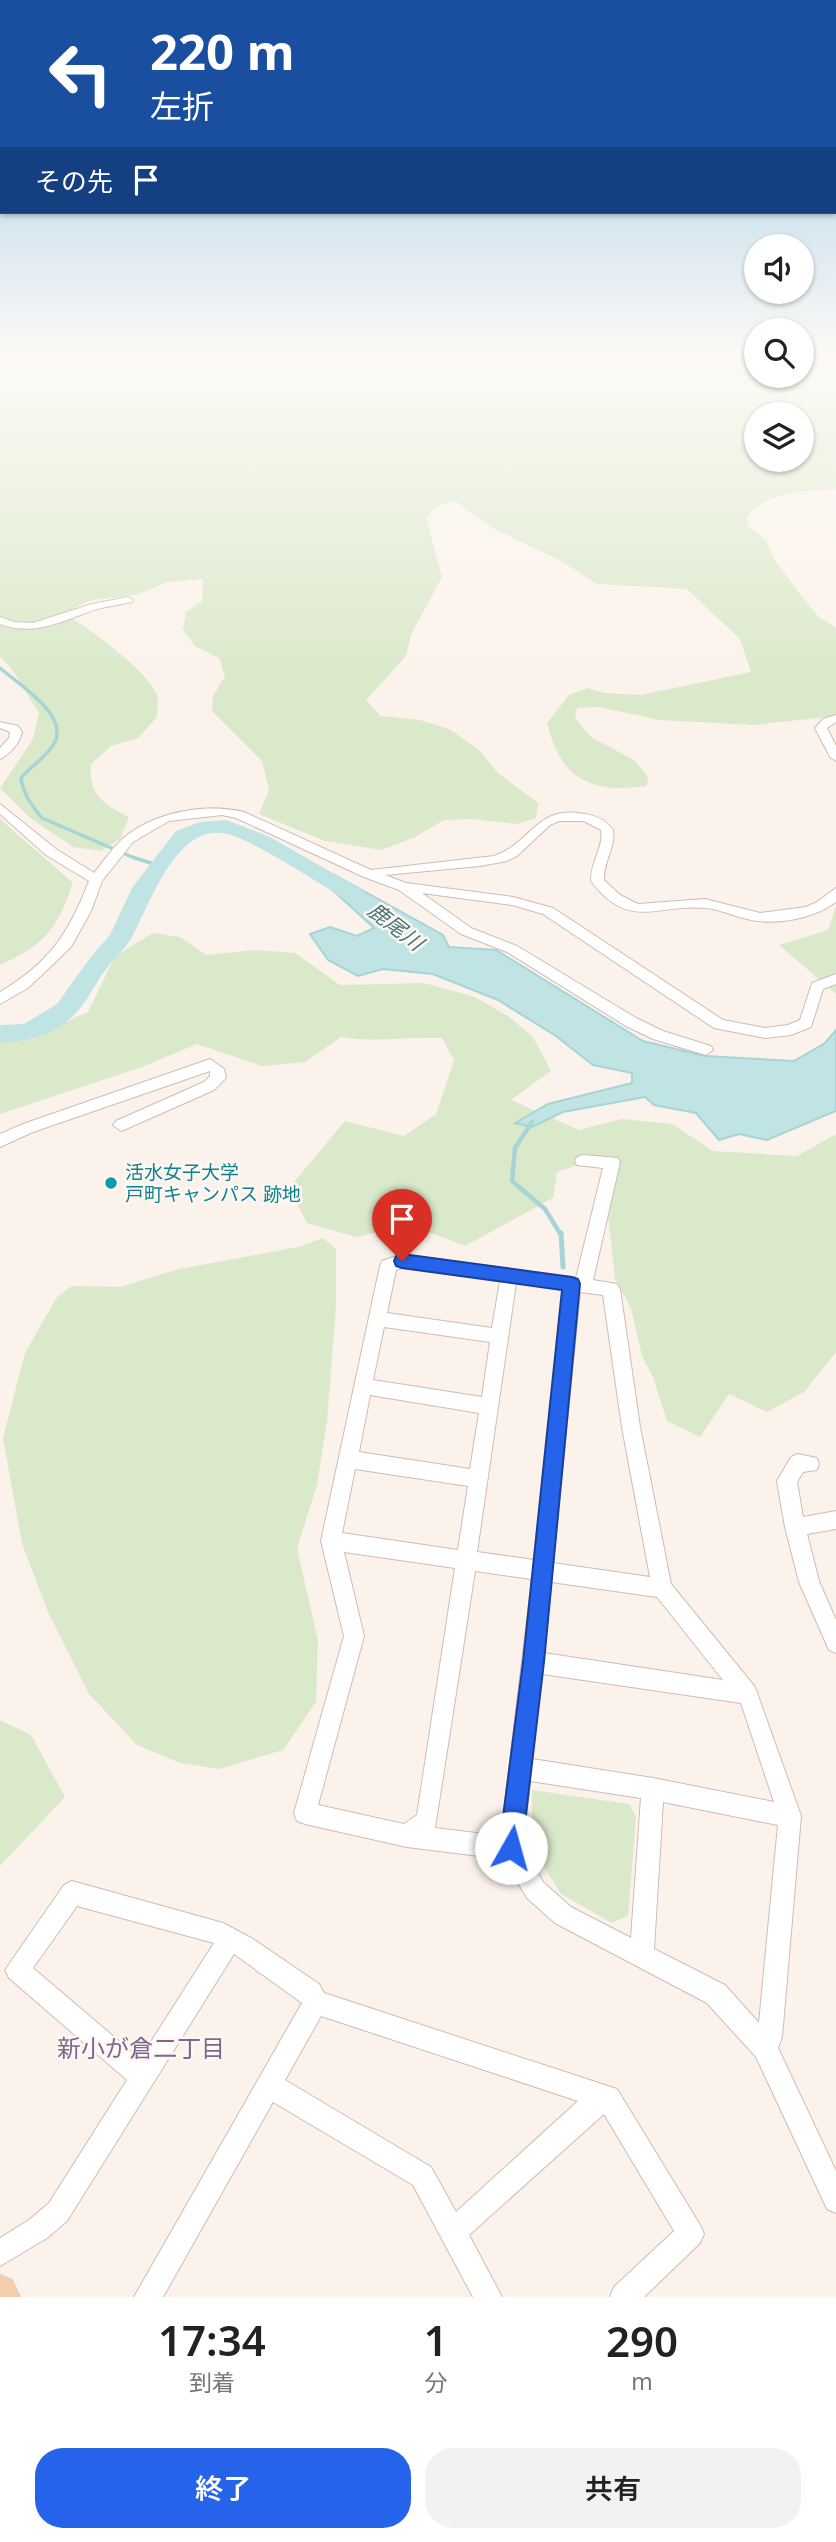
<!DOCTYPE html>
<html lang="ja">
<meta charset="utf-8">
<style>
:root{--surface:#fff;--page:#f2f2f2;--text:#222;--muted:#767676;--accent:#2563eb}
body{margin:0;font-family:"Noto Sans","Noto Sans JP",sans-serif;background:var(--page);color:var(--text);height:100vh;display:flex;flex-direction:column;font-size:26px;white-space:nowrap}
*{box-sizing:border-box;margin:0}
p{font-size:23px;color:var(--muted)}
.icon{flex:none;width:38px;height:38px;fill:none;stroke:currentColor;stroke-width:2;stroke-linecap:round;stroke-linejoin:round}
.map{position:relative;height:2297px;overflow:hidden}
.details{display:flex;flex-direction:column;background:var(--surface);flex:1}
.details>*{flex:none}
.guide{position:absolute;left:0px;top:0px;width:836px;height:214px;box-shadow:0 2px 5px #0004;background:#1a4fa0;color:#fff;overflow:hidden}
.fabs{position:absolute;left:744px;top:234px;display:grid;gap:14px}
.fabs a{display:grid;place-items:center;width:70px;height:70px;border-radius:50%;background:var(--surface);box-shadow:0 2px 5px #0004;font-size:35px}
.pin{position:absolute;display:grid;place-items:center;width:60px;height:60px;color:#fff;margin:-72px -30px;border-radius:50% 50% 50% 0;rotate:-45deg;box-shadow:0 0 7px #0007}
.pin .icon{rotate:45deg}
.me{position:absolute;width:77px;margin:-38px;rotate:7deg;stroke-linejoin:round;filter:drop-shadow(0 0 5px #0008)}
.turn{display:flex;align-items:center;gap:24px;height:147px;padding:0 35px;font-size:32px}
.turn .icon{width:91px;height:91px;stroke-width:2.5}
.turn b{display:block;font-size:49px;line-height:60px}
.then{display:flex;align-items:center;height:66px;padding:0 35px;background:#0003;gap:14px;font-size:26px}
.eta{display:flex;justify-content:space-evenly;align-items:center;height:119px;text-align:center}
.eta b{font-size:42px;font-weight:600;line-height:49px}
.primary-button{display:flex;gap:14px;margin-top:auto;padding:14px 35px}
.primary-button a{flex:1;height:80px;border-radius:28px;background:var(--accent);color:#fff;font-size:28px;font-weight:600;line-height:80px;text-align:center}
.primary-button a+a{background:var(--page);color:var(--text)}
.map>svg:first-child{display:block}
.green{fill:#dae9ca;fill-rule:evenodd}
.water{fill:#c0e3e4;stroke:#a7d4d5;stroke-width:2}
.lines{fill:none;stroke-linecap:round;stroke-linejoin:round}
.stream-far2{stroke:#a7d4d5;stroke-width:3.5}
.stream-far1{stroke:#a7d4d5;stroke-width:4.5}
.stream{stroke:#a7d4d5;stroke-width:5}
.river{fill:#c0e3e4;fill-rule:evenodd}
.minor-casing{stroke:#cfbcb3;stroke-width:2}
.major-casing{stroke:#d8d0ce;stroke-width:2}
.minor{fill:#fff;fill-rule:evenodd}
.major{fill:#f4cfa9;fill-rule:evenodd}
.route{fill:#2563eb;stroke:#184099;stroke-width:2}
.culture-dot{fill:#0f9aa8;stroke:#fef7f2;stroke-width:2.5}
.labels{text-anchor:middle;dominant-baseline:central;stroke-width:5;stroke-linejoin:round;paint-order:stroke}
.culture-label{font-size:19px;fill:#0d838f;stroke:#fef7f2;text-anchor:start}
.water-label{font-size:21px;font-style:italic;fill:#447678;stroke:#fef7f2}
.near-neighbourhood-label{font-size:24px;fill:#7d6790;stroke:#fef7f2}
</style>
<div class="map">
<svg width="836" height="2297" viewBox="0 0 836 2297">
<rect width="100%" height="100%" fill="#fbf3eb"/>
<g class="green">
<path d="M 0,358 L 756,358 L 756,376 L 802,376 L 802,358 L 836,358 L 836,489 C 806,491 767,491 747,516 L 748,526 L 766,541 L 776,562 L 802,597 L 819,617 L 836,628 L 836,716 L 753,725 L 660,720 L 598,707 L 577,708 L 575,718 L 591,737 L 634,760 L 649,778 L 646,786 C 590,794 561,779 547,723 L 569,695 L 588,688 L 604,693 L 641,695 L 751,672 L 740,639 L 687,589 L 597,584 L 561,561 L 491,527 L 454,500 L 435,508 L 426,518 L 442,577 L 411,635 L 406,656 L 366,700 L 381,716 L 420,720 L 449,729 L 478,749 L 498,773 L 538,803 L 536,818 L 517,824 L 471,819 L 444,820 L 415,837 L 382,850 L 325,841 L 259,814 L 269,790 L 262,761 L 212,711 L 213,696 L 225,676 L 219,658 L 195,646 L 183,630 L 186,612 L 202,601 L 203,579 L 168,582 L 136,595 L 92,600 L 74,608 L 68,616 C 90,629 148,671 157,695 C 159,701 157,710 157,717 L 138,738 L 111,746 L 91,764 C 88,794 104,805 129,817 L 120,839 L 101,851 L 73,847 L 30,818 L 0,788 L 33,739 L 39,713 C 25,693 18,672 0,657 ZM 756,415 L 802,415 L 802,460 L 756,460 Z"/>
<path d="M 0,819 L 73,883 C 57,930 45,944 0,965 Z"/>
<path d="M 836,906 L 836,994 L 779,945 L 828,930 Z"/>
<path d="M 153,933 L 180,937 L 206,955 L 255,950 L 295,953 L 340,985 L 424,983 L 475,997 L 508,1016 L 533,1037 L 551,1071 L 511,1100 L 579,1130 L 622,1119 L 672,1124 L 713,1151 L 797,1156 L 836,1134 L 836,1352 L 804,1392 L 767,1412 L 729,1394 L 700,1437 L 667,1421 L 653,1377 L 642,1356 L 631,1308 L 615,1279 L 603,1169 L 581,1164 L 557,1172 L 553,1198 L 465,1246 L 410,1225 L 356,1237 L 307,1223 L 289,1188 L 345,1121 L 404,1136 L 436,1114 L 454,1060 L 442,1038 C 408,1036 375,1043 341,1037 L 305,1062 L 262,1066 L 197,1044 L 142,1067 L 0,1114 L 0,1042 L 30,1038 L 88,1012 L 115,956 Z"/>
<path d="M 323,1238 L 336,1249 L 336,1308 L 327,1421 L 317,1485 L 297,1548 L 318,1641 L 316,1702 L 283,1750 L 219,1769 L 180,1763 L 137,1745 L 89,1694 L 48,1612 L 22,1544 L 3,1438 L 25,1353 L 57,1297 L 72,1286 L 120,1287 L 179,1269 L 298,1247 Z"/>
<path d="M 0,1720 L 31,1735 L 65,1797 L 0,1866 Z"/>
<path d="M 532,1790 L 629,1804 L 636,1817 L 628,1916 L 612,1923 L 561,1894 L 532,1848 Z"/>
</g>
<path class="water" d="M 333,874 L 443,935 L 449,947 L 496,950 L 643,1041 L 705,1056 L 794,1061 L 825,1043 L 836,1030 L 836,1111 L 767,1140 L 739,1134 L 719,1140 L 696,1113 L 654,1105 L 645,1097 L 563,1112 L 532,1127 L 515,1123 L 548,1104 L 632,1083 L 632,1073 L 593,1065 L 556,1036 L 498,1000 L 433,974 L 383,969 L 358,976 L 328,960 L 310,934 L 330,927 L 357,936 L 374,928 L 323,881 Z"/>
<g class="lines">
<path class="stream-far2" d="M 0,668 C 18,684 68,714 55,742 C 48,756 31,766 21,778 C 23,794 32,806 42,818 L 132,857 L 160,866"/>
<path class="stream-far1" d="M 532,1122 L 515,1148 L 512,1181 L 545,1209 L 561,1235"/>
<path class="stream" d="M 561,1233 L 563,1267"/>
<path class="river" d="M 226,820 L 270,837 L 364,891 L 367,896 L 364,901 L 348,901 C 323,886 247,835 222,833 C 174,827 149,907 131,939 C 124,950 114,958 107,968 C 95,983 87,1003 73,1016 C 53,1036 27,1041 0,1043 L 0,1025 L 24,1024 L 57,1004 L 90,958 L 110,935 L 132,888 L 176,831 L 200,822 Z"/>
<defs>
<g id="minor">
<path d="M 128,597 L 133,600 L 132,602 C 119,605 107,606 94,610 C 62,621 34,637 0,624 L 0,617 L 14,622 L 33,623 L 92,604 Z"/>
<path d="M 836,715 L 836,722 L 827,728 L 836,746 L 836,761 L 830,757 L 815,728 L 823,719 Z"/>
<path d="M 0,722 L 18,726 L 22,732 C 20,742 10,755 0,759 L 0,748 L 9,738 L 10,732 L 0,728 Z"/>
<path d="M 0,804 L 56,849 L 94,873 C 104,861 114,845 126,836 C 158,811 206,803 244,812 L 371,870 L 494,856 C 532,843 536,804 585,814 C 597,816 606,820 613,830 C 616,847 603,862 604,880 L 620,895 L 638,904 L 705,899 L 760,913 L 806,907 L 817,902 L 836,888 L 836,902 C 813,919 775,926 747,919 C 733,916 720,909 705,908 C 658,903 629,932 591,881 C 590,863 604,847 601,830 L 584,821 L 559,821 L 550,825 L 517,856 L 507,861 L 480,866 L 385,875 L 406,883 L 513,897 L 553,908 L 723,1020 L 765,1028 L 788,1025 L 800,1020 L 812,983 L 836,974 L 836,984 L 823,989 L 811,1027 L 791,1035 L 765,1038 L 714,1028 L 543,914 L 512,905 L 422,893 L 471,928 L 517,946 L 636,1018 L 663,1031 L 711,1046 L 713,1050 L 706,1055 L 653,1039 L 626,1026 L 507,952 L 461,934 L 399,890 L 364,877 L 236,818 L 222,815 L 169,821 L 133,842 L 102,881 L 91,911 L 71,947 L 28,988 L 0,1004 L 0,992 C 49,963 69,933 89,881 L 46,855 L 0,814 Z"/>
<path d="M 210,1059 L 224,1069 L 226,1078 L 214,1090 L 126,1129 L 121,1131 L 113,1125 L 116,1121 L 204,1082 L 210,1076 L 210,1071 L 33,1132 L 0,1147 L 0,1134 L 23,1124 Z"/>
<path d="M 583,1155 L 618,1158 L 620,1162 L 593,1280 L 617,1284 L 620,1289 L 640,1427 L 671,1584 L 755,1687 L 801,1816 L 782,2037 L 778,2048 L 836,2171 L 836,2213 L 827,2209 L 756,2057 L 707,2003 L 555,1923 L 527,1898 L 504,1859 L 407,1847 L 305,1824 L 297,1821 L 294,1813 L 344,1636 L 321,1541 L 380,1266 L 382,1261 L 402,1254 L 576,1278 L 603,1168 L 577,1165 L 575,1161 L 577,1157 ZM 402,1268 L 500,1281 L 492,1328 L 387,1313 L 396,1270 ZM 516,1283 L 563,1290 L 534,1560 L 477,1552 ZM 580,1292 L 603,1295 L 622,1427 L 650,1577 L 553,1563 ZM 384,1327 L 490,1342 L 482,1397 L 373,1380 ZM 370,1395 L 479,1413 L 470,1469 L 359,1452 ZM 355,1469 L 468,1486 L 458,1550 L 342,1533 ZM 344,1552 L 455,1568 L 417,1815 L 404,1824 L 318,1805 L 364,1636 ZM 475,1571 L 532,1579 L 501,1836 L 435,1828 ZM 551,1582 L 657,1597 L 723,1680 L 544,1653 ZM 542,1674 L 741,1703 L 774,1802 L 653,1778 L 532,1759 ZM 530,1781 L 641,1798 L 631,1938 L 571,1907 L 543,1882 L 523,1846 ZM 663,1802 L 778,1825 L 759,2023 L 725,1985 L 654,1949 Z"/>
<path d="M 798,1454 L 817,1458 L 819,1464 L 817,1470 L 803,1472 L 797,1482 L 803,1517 L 836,1511 L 836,1529 L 807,1534 L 819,1581 L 836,1620 L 836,1653 L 829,1650 L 799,1582 L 785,1527 L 777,1481 L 791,1457 Z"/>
<path d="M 72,1881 L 223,1923 L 253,1939 L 319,1984 L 324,1993 L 617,2089 L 700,2225 L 704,2234 L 700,2243 L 644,2297 L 610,2297 L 614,2287 L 674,2231 L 604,2114 L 469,2235 L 502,2297 L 473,2297 L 413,2185 L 273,2102 L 163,2297 L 134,2297 L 302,2003 L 234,1954 L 67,2221 L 47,2238 L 0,2266 L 0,2238 L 29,2220 L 49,2203 L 127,2080 L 9,1978 L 5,1970 L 64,1885 ZM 77,1906 L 214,1943 L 140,2059 L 33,1968 ZM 321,2016 L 578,2101 L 456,2212 L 431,2167 L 285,2080 Z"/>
</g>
<path id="major" d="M 0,2275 L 12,2280 L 20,2297 L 0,2297 Z"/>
</defs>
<use href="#minor" class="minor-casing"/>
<use href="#major" class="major-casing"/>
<use href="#minor" class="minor"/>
<use href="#major" class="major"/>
</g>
<linearGradient id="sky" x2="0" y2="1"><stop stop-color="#98c7e6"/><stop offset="0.53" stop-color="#fdfaf6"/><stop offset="1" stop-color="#fdfaf6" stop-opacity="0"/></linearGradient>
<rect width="836" height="680" fill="url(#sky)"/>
<path class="route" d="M 402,1254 L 572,1277 L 578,1279 L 580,1284 L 544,1662 L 522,1848 L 519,1856 L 511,1859 L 503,1856 L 499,1848 L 523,1662 L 562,1290 L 402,1268 L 396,1266 L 394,1261 L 396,1256 Z"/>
<circle class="culture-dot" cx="111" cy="1183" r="7"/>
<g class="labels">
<g class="culture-label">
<text x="125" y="1172">活水女子大学<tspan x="125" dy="22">戸町キャンパス 跡地</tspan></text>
</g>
<g class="water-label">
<text transform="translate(396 926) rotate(38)">鹿尾川</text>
</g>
<g class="near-neighbourhood-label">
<text x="141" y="2047">新小が倉二丁目</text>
</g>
</g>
</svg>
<div class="fabs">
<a><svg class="icon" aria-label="sound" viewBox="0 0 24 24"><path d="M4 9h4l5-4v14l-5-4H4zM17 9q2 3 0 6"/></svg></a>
<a><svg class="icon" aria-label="search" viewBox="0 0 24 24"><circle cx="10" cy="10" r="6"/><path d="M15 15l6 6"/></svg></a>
<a><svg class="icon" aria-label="layers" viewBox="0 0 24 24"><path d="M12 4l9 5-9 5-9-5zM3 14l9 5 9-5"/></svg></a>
</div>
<div class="pin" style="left:402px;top:1261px;background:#d93025"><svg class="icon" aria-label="arrive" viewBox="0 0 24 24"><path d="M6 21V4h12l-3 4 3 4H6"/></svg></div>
<svg class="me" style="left:511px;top:1848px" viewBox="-20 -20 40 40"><circle r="19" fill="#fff"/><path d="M0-13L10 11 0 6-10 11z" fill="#2563eb"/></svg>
<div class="guide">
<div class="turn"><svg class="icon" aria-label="left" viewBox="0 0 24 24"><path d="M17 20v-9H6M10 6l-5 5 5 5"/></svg><div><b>220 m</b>左折</div></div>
<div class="then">その先<svg class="icon" aria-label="arrive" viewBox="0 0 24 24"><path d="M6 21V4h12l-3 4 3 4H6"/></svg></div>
</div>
</div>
<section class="details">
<div class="eta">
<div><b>17:34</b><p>到着</p></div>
<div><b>1</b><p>分</p></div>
<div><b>290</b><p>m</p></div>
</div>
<div class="primary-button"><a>終了</a><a>共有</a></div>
</section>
